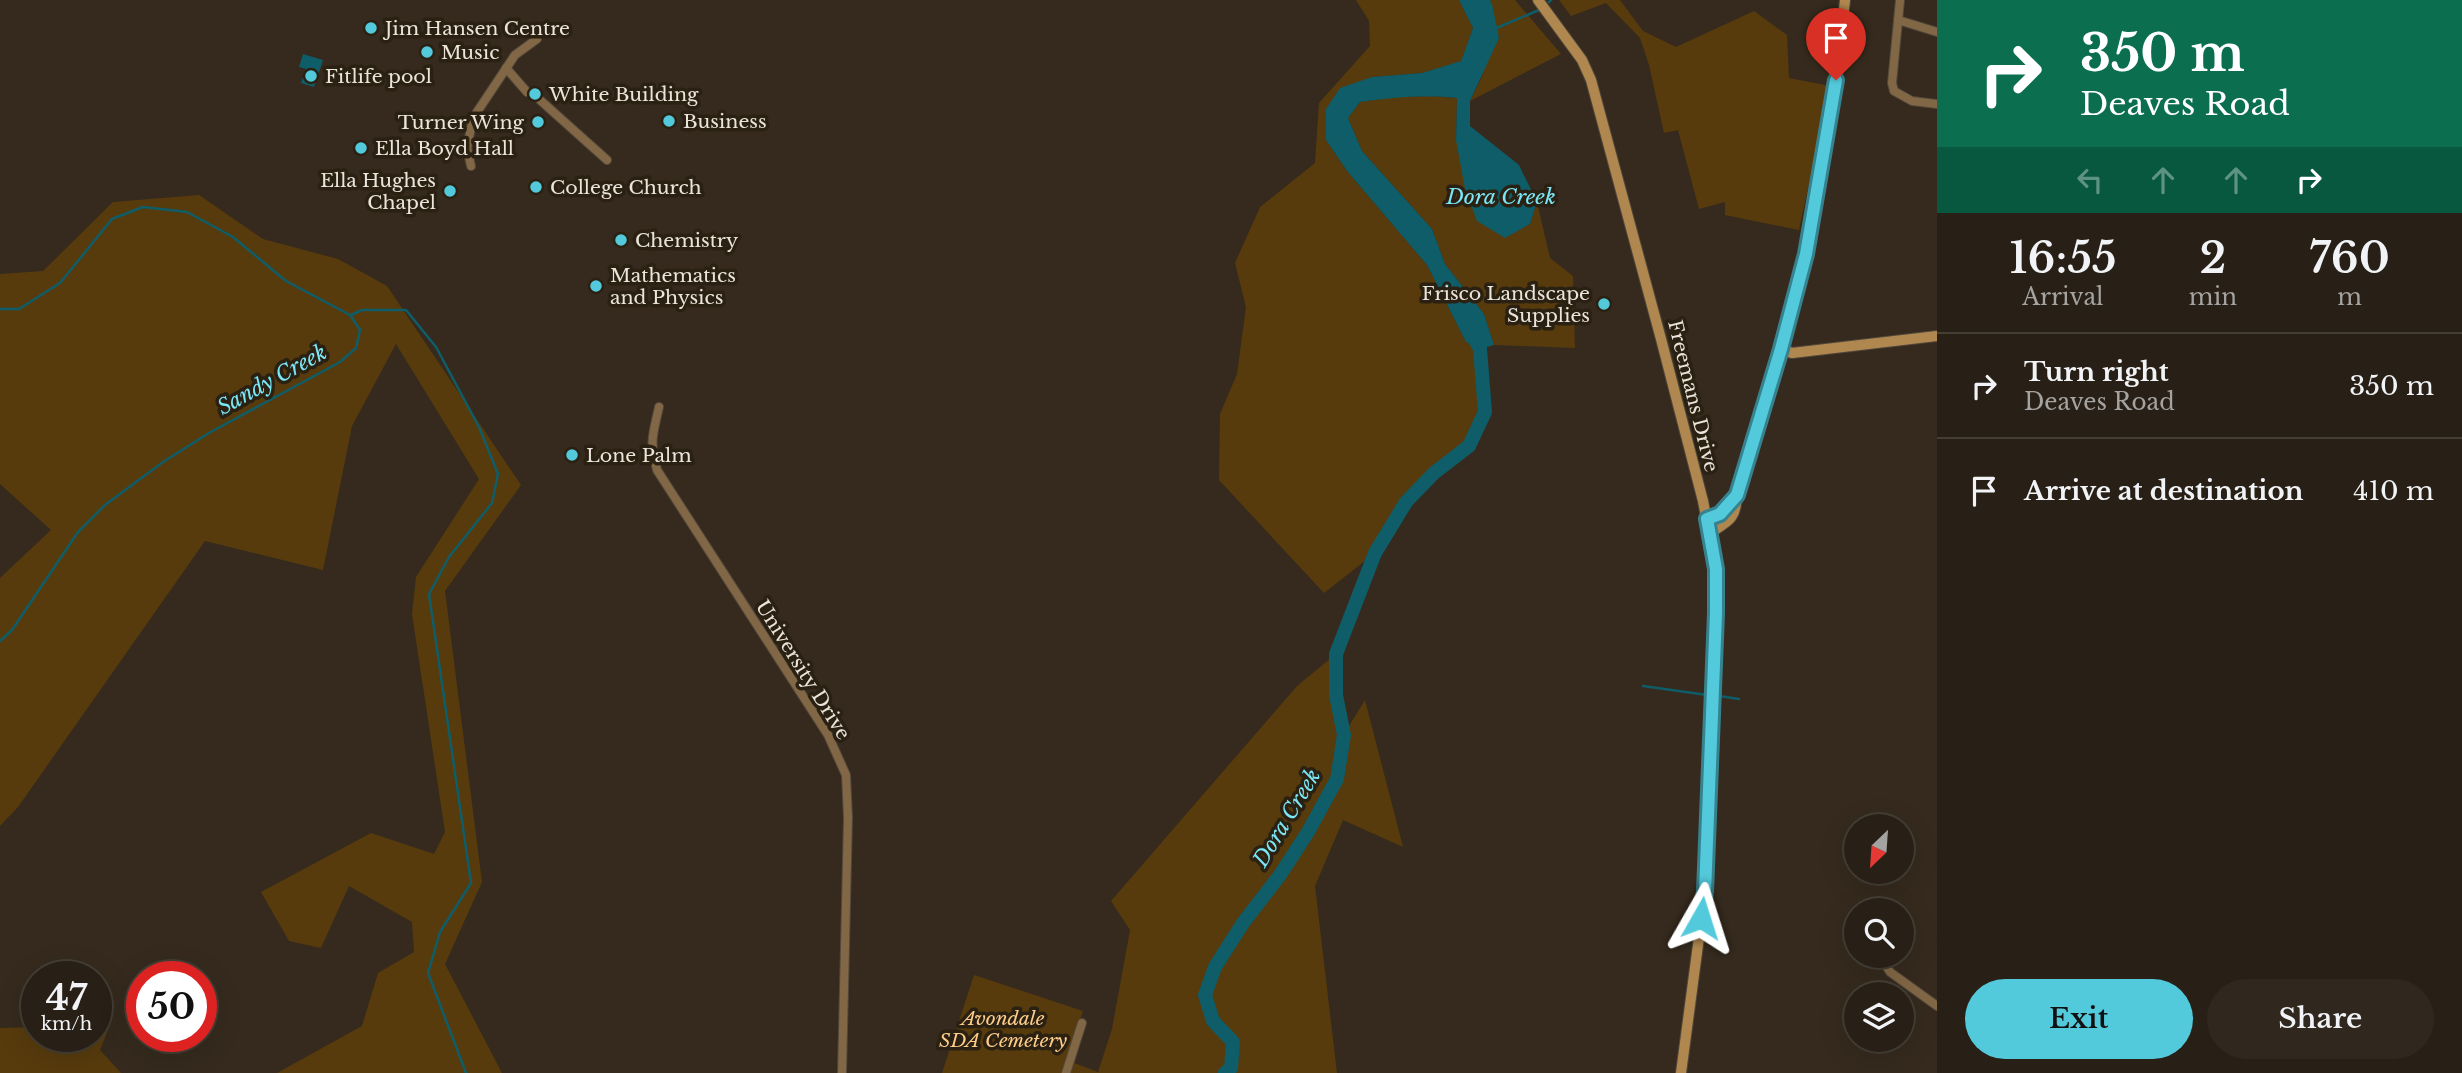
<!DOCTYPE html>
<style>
:root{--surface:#282016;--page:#30281f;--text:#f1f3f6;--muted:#a5a3a1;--line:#443e35;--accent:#53cadc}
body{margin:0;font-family:"Libre Baskerville",serif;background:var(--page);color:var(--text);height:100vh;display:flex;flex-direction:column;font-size:26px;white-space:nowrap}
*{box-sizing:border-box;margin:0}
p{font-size:23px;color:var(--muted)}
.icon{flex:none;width:38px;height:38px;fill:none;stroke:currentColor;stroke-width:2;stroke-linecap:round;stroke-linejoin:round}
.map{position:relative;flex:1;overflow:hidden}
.panel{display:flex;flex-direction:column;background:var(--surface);width:525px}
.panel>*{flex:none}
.hud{background:#0b6e4f;color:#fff;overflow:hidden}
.needle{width:46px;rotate:205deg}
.fabs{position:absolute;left:1844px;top:814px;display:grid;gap:14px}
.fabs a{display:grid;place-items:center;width:70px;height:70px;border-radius:50%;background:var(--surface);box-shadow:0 7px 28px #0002,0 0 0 2px var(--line);font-size:35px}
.speed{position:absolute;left:21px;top:961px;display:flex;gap:14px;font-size:35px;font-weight:700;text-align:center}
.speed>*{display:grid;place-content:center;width:91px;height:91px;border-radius:50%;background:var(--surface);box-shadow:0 7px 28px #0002,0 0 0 2px var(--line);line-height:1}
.speed small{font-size:18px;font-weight:400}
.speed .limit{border:10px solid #d22;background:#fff;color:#111}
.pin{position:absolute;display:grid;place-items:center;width:60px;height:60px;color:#fff;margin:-72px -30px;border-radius:50% 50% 50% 0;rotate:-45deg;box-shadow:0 0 7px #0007}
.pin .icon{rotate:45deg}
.me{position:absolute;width:77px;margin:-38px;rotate:6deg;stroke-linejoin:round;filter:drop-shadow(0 0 5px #0008)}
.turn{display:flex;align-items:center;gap:24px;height:147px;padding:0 28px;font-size:32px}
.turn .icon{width:91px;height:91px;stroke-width:2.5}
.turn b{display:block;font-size:49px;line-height:60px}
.lanes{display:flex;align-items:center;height:66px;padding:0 28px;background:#0003;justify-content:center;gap:35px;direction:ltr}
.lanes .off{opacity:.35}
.eta{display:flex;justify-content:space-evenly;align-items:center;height:119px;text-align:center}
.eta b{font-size:42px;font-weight:600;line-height:49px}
.action{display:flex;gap:14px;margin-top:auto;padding:14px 28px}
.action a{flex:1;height:80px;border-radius:42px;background:var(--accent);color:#111;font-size:28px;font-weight:600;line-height:80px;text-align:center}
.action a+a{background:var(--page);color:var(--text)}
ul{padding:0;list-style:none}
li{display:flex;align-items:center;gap:21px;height:105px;padding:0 28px;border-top:2px solid var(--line)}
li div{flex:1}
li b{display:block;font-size:26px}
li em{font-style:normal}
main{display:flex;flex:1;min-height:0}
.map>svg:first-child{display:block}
.green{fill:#573b0d}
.water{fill:#0e5d68}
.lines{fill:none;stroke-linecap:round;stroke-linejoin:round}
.stream{stroke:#0e5d68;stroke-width:2.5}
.river{stroke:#0e5d68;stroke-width:14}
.street-casing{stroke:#52483b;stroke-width:10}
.secondary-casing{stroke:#52483b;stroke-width:12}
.street{stroke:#816745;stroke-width:8}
.secondary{stroke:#b0884f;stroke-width:10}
.route-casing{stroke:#36838f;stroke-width:18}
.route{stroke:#53cadc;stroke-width:12}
.poi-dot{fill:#53cadc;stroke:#2a2113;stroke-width:2.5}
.labels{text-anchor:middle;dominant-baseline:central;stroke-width:7;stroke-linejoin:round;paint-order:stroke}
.poi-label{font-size:19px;fill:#ebe4db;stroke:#2a2113;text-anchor:start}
.street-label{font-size:19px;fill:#ebe4db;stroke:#2a2113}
.park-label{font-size:19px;font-style:italic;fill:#ffcd8a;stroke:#2a2113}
.water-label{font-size:21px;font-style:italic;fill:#7be7f7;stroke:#2a2113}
</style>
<main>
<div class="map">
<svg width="1937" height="1073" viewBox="0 0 1937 1073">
<rect width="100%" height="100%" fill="#352a1d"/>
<g class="green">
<path d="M 1356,0 L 1459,0 L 1473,28 L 1461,62 L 1422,73 L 1372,77 L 1326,109 L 1326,140 L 1347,171 L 1427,265 L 1466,342 L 1480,349 L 1485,412 L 1469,446 L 1434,473 L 1406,502 L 1375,553 L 1324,593 L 1219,480 L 1220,414 L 1237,374 L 1246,307 L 1235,263 L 1260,207 L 1315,163 L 1319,103 L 1370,46 L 1369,21 Z"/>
<path d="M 1490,0 L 1515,0 L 1561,54 L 1470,101 L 1482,76 L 1492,4 Z"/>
<path d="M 1559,0 L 1620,0 L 1643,31 L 1676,47 L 1754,11 L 1787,35 L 1789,78 L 1830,86 L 1799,230 L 1725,215 L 1725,202 L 1699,209 L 1678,130 L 1664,133 L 1649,65 L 1640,38 L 1606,3 L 1571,16 Z"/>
<path d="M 1432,96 L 1457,98 L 1456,140 L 1530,224 L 1537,202 L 1550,258 L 1573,276 L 1575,348 L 1494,345 L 1484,314 L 1445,264 L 1432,229 L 1362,151 L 1348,118 L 1360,102 L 1393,97 Z"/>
<path d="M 199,195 L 263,239 L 338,259 L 387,286 L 521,485 L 445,591 L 482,882 L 445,964 L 502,1073 L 277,1073 L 362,1026 L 378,973 L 414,952 L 412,922 L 349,886 L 321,948 L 289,941 L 261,892 L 371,833 L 434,854 L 445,832 L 412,614 L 416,577 L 479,479 L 396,344 L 352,426 L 323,570 L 205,541 L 18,807 L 0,826 L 0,578 L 51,530 L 0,484 L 0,274 L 43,271 L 113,202 Z"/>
<path d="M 1336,654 L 1336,695 L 1344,734 L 1365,700 L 1403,847 L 1343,820 L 1315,886 L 1337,1073 L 1071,1073 L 1074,1063 L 1098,1072 L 1112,1029 L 1130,930 L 1111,901 L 1297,686 Z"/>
<path d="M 974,975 L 1083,1011 L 1062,1073 L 942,1073 Z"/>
<path d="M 96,1017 L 110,1025 L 100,1050 L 121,1073 L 0,1073 L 0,1028 L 37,1027 L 37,1036 L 96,1036 Z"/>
</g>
<g class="water">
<path d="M 1459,0 L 1490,0 L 1492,4 L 1499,38 L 1470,101 L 1470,126 L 1519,165 L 1537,202 L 1530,224 L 1505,238 L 1477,221 L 1465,189 L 1456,140 L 1457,98 C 1424,95 1393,97 1360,102 L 1348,118 L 1362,151 L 1432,229 L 1445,264 L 1484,314 L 1494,345 L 1480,349 L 1466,342 L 1427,265 L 1347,171 L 1326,140 L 1326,109 L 1340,88 L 1372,77 L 1422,73 L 1461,61 L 1473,28 Z"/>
<path d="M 303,54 L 323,60 L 314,87 L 301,83 L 306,69 L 299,67 Z"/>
</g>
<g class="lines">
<g class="stream">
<path d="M 1549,2 L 1551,0"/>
<path d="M 1494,29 L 1539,10"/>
<path d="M 0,309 L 19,309 L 60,283 L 112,219 L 143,207 L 187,212 L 233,237 L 286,281 L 350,315 L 360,330 L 356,348 L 340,362 L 209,433 L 163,462 L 105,505 L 78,532 L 12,630 L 0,641"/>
<path d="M 351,315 L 362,310 L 406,310 L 436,347 L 479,427 L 498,474 L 492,503 L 449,557 L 429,594 L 471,883 L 440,932 L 428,973 L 466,1073"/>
<path d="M 1643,686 L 1707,695"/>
<path d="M 1719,696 L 1739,699"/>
</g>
<path class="river" d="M 1225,1073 L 1231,1068 L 1233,1042 L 1213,1021 L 1205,995 L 1215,967 L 1243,923 L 1280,875 L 1308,832 L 1337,779 L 1344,735 L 1336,695 L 1336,654 L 1375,553 L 1406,502 L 1434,473 L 1469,446 L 1485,412 L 1480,349 L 1472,333"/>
<defs>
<g id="street">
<path d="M 1900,0 L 1892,83 L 1894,91 L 1912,101 L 1937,104"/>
<path d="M 1898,20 L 1937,32"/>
<path d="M 506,68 L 527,92"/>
<path d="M 540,100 L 607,160"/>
<path d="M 471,166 L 467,148 L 473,118 L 515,55 L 537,39"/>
<path d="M 659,407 C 653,434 649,441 657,470 L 828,735 L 846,775 L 848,818 L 842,1073"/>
<path d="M 1880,956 L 1890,972 L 1937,1006"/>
<path d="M 1066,1073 L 1082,1023"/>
</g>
<g id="secondary">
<path d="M 1538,0 L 1582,60 L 1591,80 L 1661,339 L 1703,501 L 1716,569 L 1716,613 L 1705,892 L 1681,1073"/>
<path d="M 1781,349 L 1792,353 L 1937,336"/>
<path d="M 1707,519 L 1720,514 L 1737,495"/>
<path d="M 1710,533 C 1729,521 1736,519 1737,495 C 1761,415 1789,335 1806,253 C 1824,170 1836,85 1845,0"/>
</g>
</defs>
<use href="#street" class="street-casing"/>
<use href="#secondary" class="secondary-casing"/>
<use href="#street" class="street"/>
<use href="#secondary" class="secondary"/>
</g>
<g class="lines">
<defs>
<path id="route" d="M 1701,918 L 1705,892 L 1716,613 L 1716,569 L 1707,519 L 1720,514 L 1737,495 L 1781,349 L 1806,254 L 1836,80"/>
</defs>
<use href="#route" class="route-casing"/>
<use href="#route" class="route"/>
</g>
<g class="poi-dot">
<circle cx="371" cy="28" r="7"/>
<circle cx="427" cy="52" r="7"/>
<circle cx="311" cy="76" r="7"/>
<circle cx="535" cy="94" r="7"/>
<circle cx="669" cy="121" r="7"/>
<circle cx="538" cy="122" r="7"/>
<circle cx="361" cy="148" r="7"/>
<circle cx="536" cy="187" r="7"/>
<circle cx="450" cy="191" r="7"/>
<circle cx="621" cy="240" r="7"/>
<circle cx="596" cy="286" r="7"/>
<circle cx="1604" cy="304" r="7"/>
<circle cx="572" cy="455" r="7"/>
</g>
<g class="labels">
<g class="poi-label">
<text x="385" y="28">Jim Hansen Centre</text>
<text x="441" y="52">Music</text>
<text x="325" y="76">Fitlife pool</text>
<text x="549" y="94">White Building</text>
<text x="683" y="121">Business</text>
<text x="524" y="122" text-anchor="end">Turner Wing</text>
<text x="375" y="148">Ella Boyd Hall</text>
<text x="436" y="180" text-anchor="end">Ella Hughes<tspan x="436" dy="22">Chapel</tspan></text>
<text x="550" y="187">College Church</text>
<text x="635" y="240">Chemistry</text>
<text x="610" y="275">Mathematics<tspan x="610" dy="22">and Physics</tspan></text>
<text x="1590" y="293" text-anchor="end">Frisco Landscape<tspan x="1590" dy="22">Supplies</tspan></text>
<text x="586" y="455">Lone Palm</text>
</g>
<g class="street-label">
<text transform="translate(1693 396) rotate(76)">Freemans Drive</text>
<text transform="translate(803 670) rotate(58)">University Drive</text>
</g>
<g class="park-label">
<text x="1003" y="1018">Avondale<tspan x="1003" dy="22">SDA Cemetery</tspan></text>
</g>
<g class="water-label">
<text x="1501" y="197">Dora Creek</text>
<text transform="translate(272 380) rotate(-29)">Sandy Creek</text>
<text transform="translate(1287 818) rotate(-59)">Dora Creek</text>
</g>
</g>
</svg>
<div class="fabs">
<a><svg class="needle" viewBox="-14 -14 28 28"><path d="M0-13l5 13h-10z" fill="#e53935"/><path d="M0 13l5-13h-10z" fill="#a5a3a1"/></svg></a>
<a><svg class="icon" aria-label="search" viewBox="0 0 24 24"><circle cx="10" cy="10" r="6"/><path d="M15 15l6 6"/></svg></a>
<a><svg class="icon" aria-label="layers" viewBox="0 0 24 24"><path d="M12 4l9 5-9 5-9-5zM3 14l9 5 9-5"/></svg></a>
</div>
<div class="speed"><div>47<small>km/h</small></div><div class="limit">50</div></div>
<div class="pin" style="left:1836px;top:80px;background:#d93025"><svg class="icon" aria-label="arrive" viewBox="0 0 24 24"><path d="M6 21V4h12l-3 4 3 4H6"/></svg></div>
<svg class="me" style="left:1701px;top:918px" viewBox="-20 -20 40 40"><path d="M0-17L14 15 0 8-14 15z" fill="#53cadc" stroke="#fff" stroke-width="4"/></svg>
</div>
<section class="panel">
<div class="hud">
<div class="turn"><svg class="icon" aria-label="right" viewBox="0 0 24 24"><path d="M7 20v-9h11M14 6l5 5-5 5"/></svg><div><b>350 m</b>Deaves Road</div></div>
<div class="lanes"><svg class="icon off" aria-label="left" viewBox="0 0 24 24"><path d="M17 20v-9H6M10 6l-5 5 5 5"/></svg><svg class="icon off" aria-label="ahead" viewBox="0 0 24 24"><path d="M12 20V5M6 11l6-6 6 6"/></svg><svg class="icon off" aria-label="ahead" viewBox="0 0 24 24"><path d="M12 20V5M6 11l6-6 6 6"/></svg><svg class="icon" aria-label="right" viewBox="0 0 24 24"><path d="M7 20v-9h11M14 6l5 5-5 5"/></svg></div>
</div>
<div class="eta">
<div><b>16:55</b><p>Arrival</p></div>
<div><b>2</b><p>min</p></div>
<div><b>760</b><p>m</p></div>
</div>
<ul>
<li><svg class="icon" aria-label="right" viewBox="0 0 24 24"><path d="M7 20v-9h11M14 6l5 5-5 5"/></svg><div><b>Turn right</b><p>Deaves Road</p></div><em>350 m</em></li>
<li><svg class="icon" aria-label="arrive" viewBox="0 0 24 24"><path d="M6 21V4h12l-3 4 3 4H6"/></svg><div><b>Arrive at destination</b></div><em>410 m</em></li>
</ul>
<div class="action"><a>Exit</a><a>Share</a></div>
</section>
</main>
